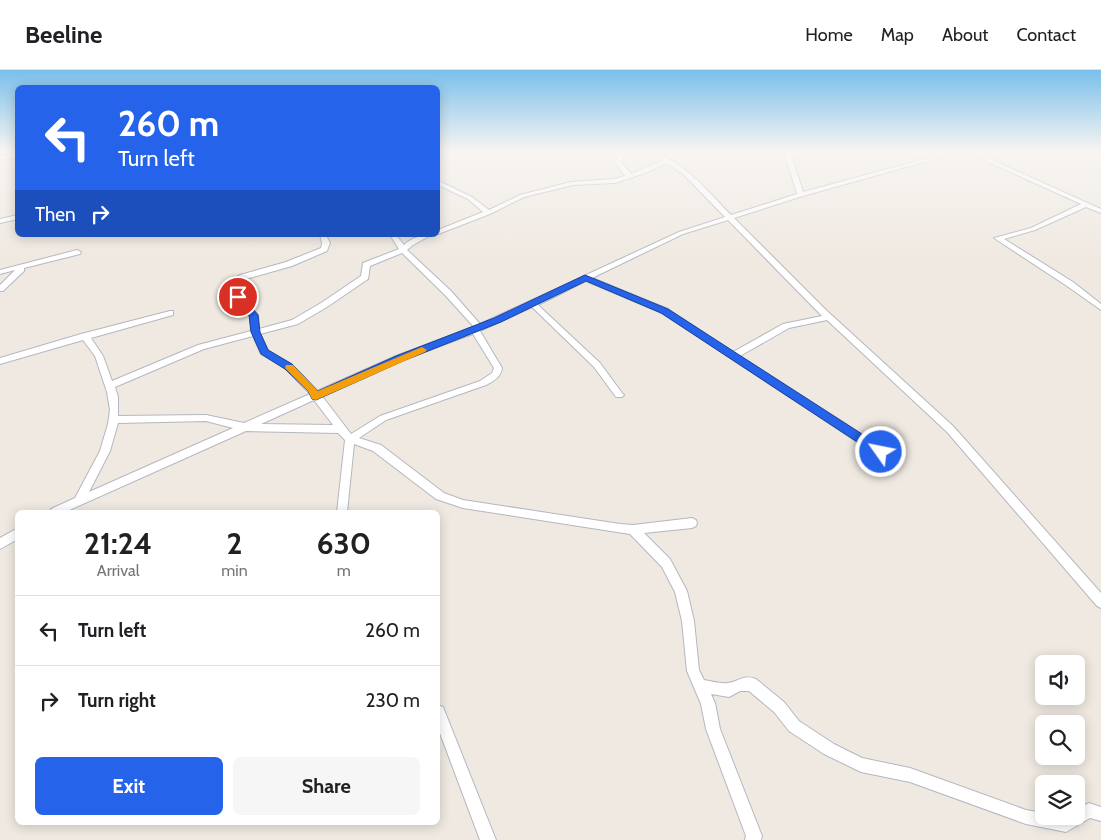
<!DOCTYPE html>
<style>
:root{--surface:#fff;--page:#f6f6f6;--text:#202124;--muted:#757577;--line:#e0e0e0;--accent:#2563eb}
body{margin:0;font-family:Cabin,sans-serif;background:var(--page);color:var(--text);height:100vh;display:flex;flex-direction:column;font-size:19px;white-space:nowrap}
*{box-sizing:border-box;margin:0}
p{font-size:16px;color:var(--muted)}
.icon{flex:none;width:28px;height:28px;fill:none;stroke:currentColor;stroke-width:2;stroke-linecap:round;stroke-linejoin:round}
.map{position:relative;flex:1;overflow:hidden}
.side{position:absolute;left:15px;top:440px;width:425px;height:315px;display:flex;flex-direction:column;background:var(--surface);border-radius:8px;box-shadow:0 2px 12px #0003}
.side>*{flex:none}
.banner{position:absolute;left:15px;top:15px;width:425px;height:152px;border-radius:8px;box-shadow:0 2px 12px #0003;background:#2563eb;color:#fff;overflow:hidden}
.controls{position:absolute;left:1035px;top:585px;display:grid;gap:10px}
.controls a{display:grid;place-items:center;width:50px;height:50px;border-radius:8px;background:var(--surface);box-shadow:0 2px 12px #0003;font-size:25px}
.pin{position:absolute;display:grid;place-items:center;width:42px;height:42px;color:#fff;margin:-21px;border:2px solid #fff;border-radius:50%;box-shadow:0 1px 5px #0007}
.me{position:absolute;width:55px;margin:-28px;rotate:303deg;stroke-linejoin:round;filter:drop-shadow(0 0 4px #0008)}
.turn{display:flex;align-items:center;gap:18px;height:105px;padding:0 20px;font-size:22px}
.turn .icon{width:65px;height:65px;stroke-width:2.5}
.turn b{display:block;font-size:35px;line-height:42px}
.then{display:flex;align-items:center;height:48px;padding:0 20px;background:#0003;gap:10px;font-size:19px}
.eta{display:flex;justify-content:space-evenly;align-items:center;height:85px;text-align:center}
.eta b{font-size:30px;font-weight:700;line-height:35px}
.cta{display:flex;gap:10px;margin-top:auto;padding:10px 20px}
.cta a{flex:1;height:58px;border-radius:8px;background:var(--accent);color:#fff;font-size:20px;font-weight:700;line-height:58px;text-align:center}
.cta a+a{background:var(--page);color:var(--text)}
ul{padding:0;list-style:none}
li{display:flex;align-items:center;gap:15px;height:70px;padding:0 20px;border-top:1px solid var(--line)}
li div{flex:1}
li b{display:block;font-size:19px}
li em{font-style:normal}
header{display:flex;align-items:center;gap:30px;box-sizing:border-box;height:70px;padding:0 25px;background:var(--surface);border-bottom:1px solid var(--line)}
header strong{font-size:24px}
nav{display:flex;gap:28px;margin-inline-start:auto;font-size:18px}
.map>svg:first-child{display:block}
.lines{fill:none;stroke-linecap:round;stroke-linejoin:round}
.street-casing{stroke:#b4b7c1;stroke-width:2}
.secondary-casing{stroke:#b4b7c1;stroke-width:2}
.street{fill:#fff;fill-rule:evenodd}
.secondary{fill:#fff;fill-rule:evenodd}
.route{fill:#2563eb;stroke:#184099}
.slow{fill:#f59e0b}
</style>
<header>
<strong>Beeline</strong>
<nav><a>Home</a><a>Map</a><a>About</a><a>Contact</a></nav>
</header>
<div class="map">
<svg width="1101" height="770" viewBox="0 0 1101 770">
<rect width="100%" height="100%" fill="#efe9e1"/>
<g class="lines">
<defs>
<g id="street">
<path d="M 622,81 L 628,81 L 621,92 L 631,104 L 663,90 L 643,81 C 676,81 709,123 731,145 L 797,124 L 784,81 L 790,81 L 803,122 L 954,81 L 963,81 L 803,126 L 734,148 L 826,240 L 953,356 L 1101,523 L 1101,538 L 1097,536 L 947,362 L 827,250 L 789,258 L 740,286 L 885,379 L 886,382 L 885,385 L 877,385 L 662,243 L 586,211 L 538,235 L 600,293 L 622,323 L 624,325 L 622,327 L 616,327 L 594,297 L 532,237 L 480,261 L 502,298 C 501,307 494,311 486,315 L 386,350 L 359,368 L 381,375 L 444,423 L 463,430 L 620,454 L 633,455 L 692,448 L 696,450 L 697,453 L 696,456 L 692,458 L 644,463 L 670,489 L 687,521 L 694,551 L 699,600 L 704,610 C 711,611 721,614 728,613 C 739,612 743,604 756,609 L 784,632 L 799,651 L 834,674 L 862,688 L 910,698 L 1026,740 L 1044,743 L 1044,746 L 1076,746 L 1076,739 L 1089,733 L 1101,737 L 1101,751 L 1090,748 L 1066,762 L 1026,754 L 910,712 L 861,702 L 824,684 L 789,661 L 774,642 L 749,621 L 740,621 L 729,627 L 711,624 L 715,633 L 720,659 L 762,766 L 761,770 L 745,770 L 746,766 L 706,659 L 701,634 L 687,601 L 682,551 L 675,522 L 662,497 L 630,464 L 463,438 L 436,429 L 373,381 L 354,374 L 347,442 L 337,442 L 345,370 L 338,363 L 246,361 L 65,442 L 50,442 L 51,439 L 75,428 L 100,381 L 108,354 L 110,340 L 107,322 L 95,286 L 83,270 L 0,294 L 0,288 L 81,264 L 170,241 L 173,241 L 173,245 L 91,268 L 103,286 L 112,311 L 198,275 L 251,261 L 250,246 L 234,229 L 228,214 L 229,212 L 240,205 L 286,192 L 321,178 L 322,173 L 320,165 L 326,165 L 330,173 L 327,181 L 292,196 L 246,209 L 236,215 L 241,226 L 258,245 L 259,259 L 292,250 L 321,233 L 361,206 L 363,193 L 399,179 L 390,165 L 396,165 L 404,175 C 411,168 421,165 431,165 L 413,175 L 407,180 L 451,221 L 480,254 L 679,162 L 725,147 L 684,105 L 667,93 L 645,103 L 615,113 L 573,115 L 524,127 L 490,144 L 438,164 L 438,160 L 483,142 L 468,129 L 438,115 L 438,111 L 441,112 L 472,127 L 489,140 L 520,125 L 571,112 L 614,109 L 625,106 L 615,92 ZM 728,150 L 822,246 L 783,254 L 733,282 L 668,239 L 592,208 L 683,164 ZM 402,183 L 445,225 L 474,257 L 396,286 L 317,321 L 292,295 L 268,280 L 260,264 L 298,254 L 327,237 L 368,209 L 370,196 ZM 473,264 L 494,298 L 492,303 L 480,311 L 380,346 L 351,364 L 322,326 L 402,290 ZM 253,266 L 261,284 L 286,299 L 310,324 L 244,353 L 206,345 L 118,346 L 118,327 L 115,317 L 204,279 ZM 314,330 L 333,355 L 261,354 ZM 206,351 L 233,358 L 89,422 L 110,381 L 118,353 Z"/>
<path d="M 964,81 L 972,81 L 1101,139 L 1101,143 L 1086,137 L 1035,160 L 1004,169 L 1073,212 L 1101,234 L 1101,240 L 1067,216 L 994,168 L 1031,158 L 1081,134 Z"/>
<path d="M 18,145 L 18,149 L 0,153 L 0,149 Z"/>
<path d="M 77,180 L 81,182 L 80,184 L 24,198 L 24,201 L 3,221 L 0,221 L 0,215 L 15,200 L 0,204 L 0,200 Z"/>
<path d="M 18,458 L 18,469 L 0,479 L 0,468 Z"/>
<path d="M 438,635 L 443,637 L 496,770 L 480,770 L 438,658 Z"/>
</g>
<path id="secondary" d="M 18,82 L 18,87 L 0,90 L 0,86 Z"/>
</defs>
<use href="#street" class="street-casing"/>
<use href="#secondary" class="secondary-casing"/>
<use href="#street" class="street"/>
<use href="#secondary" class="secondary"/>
</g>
<linearGradient id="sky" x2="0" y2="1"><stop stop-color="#7abfeb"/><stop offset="0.43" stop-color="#f8f5f2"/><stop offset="1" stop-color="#f8f5f2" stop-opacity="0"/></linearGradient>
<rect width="1101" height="189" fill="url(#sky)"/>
<path class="route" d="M 585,205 L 668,239 L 885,379 L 887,382 L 885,385 L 877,385 L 661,243 L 586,211 L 501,252 L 403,291 L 316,330 L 312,329 L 308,321 L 285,299 L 261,284 L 251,262 L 249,245 L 233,227 L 238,225 L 241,225 L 258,245 L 260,262 L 268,280 L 292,294 L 318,321 L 396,286 L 494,248 Z"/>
<path class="slow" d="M 422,277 L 427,280 L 425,282 L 316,330 L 312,329 L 308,321 L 285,298 L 286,295 L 293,295 L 318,321 Z"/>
</svg>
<div class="controls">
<a><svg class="icon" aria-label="sound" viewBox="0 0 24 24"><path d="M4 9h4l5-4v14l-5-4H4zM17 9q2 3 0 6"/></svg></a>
<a><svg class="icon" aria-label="search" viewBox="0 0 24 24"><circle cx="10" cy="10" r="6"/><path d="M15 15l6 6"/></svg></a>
<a><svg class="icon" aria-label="layers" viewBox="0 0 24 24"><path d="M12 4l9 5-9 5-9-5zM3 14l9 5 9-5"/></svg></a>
</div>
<div class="pin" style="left:238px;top:227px;background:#d93025"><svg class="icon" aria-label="arrive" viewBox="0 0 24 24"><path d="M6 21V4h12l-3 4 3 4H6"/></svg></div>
<svg class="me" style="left:881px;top:382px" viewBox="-20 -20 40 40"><circle r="17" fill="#2563eb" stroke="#fff" stroke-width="3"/><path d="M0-11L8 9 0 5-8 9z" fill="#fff"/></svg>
<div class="banner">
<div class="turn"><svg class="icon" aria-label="left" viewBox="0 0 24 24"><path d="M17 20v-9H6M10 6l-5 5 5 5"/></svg><div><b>260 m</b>Turn left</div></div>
<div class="then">Then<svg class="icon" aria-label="right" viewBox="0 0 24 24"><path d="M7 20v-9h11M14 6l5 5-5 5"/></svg></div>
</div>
<section class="side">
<div class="eta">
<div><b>21:24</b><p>Arrival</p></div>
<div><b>2</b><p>min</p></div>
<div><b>630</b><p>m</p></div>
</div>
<ul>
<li><svg class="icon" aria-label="left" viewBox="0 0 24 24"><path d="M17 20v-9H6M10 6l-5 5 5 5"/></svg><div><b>Turn left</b></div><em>260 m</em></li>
<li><svg class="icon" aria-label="right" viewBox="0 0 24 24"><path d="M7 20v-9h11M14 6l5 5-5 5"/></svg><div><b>Turn right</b></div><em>230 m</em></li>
</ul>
<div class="cta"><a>Exit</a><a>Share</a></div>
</section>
</div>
